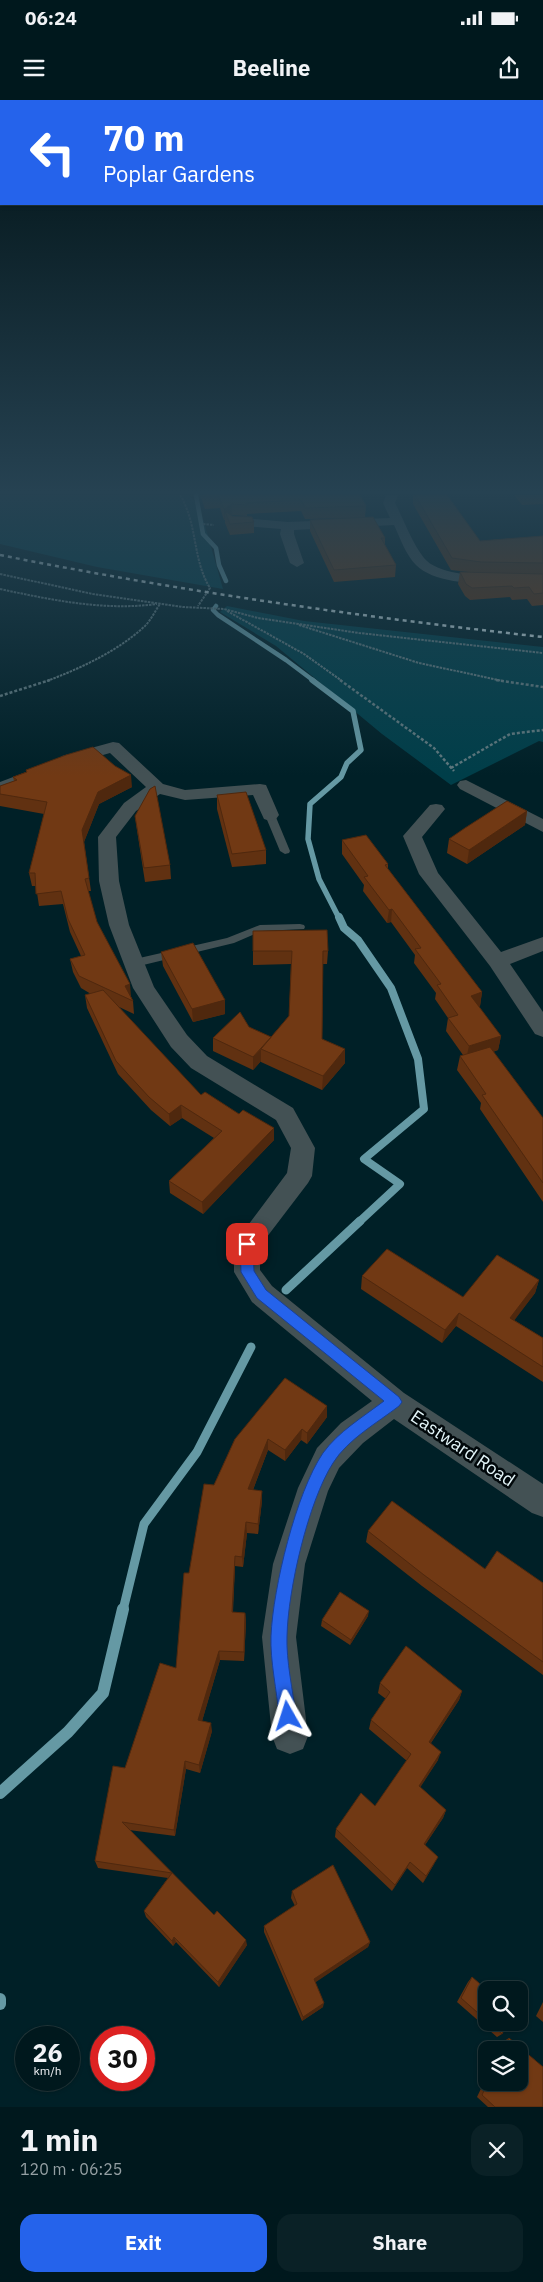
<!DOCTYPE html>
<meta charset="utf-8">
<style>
:root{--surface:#00181d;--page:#0a2126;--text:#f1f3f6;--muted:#95a0a4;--line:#22373b;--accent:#2563eb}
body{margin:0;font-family:"IBM Plex Sans",sans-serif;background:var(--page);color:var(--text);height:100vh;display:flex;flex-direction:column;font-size:19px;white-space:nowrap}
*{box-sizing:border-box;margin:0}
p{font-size:16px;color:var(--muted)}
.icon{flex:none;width:28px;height:28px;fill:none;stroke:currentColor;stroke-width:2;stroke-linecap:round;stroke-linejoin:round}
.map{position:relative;height:2007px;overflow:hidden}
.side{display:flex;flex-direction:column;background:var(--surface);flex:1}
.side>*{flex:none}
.guide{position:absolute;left:0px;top:0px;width:544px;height:105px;box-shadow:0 1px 4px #0004,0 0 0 1px var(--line);background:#2563eb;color:#fff;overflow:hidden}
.tools{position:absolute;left:478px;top:1881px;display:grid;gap:10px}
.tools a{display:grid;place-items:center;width:50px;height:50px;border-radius:10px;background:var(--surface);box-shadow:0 1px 4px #0004,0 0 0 1px var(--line);font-size:25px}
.speed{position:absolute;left:15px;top:1926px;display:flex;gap:10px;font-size:25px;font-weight:700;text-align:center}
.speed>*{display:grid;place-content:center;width:65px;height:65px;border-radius:50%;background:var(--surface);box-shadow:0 1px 4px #0004,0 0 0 1px var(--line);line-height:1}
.speed small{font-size:12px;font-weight:400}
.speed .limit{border:8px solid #d22;background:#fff;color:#111}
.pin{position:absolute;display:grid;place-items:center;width:42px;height:42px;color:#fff;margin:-21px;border-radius:10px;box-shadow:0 2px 8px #0006}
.me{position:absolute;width:55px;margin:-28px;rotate:354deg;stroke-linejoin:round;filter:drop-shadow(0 0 4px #0008)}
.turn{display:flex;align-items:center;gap:18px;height:105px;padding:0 20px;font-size:22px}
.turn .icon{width:65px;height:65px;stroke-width:2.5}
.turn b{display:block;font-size:35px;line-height:42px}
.round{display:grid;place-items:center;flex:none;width:52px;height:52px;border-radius:15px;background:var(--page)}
.head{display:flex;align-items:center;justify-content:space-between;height:85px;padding:0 20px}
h1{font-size:30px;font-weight:700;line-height:38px}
.action{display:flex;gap:10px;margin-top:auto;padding:10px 20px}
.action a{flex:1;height:58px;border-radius:15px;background:var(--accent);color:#fff;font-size:20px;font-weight:700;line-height:58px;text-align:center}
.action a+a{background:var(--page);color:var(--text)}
.status{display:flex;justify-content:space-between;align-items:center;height:35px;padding:0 25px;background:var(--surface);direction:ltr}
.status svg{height:14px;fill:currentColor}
header{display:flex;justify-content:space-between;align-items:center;height:65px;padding:0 20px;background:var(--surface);font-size:22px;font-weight:700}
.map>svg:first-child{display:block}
.green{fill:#003e49}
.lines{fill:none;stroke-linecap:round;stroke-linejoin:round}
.stream-far4{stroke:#6599a4;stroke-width:4.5}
.stream-far3{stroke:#6599a4;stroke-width:5.5}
.stream-far2{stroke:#6599a4;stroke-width:8}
.stream-far1{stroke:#6599a4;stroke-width:9}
.stream{stroke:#6599a4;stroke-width:12}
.path-far1{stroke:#5e787e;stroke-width:2;stroke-dasharray:2.5 1;stroke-linecap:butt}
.path{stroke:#5e787e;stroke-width:2.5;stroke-dasharray:3 2;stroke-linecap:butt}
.lane{fill:#435154;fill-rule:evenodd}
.street{fill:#435154;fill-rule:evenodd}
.rail{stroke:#c4d8dc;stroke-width:2.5;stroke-dasharray:4 4;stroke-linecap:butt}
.wall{fill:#613111}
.shaded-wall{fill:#4f280e}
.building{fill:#713914;stroke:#4f280e}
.route{fill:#2563eb;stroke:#184099}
.labels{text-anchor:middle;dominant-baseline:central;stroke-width:5;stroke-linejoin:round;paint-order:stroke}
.near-street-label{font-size:18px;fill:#e3f5f9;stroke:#01080b}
</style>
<div class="status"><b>06:24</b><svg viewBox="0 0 49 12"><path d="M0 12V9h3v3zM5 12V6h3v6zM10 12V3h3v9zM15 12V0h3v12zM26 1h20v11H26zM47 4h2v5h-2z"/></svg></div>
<header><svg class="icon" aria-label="menu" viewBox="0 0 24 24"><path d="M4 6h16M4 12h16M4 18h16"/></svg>Beeline<svg class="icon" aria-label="share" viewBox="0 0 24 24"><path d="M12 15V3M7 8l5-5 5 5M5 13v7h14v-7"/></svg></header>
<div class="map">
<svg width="543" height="2007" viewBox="0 0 543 2007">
<rect width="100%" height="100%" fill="#002027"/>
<g class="green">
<path d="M 0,395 L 189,395 L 200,408 L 223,489 L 97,467 L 0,444 Z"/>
<path d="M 227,506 L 304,521 L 543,547 L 543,642 L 539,641 L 451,685 L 382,634 L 276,546 L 220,512 Z"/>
</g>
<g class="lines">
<g class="stream-far4">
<path d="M 196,395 L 203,434 L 216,448 L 219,465 L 226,481"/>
<path d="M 216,506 L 213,510 L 218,515 L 286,560 L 314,581"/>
</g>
<path class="stream-far3" d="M 312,580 L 353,611 L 361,650 L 347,663 L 341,677 L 310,704 L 308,739 L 319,779 L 339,818"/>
<path class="stream-far2" d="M 339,817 L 344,828 L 358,840 L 391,888 L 418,959 L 424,1009 L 364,1059 L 400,1084 L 359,1122"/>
<g class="stream-far1">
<path d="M 286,1190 L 360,1121"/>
<path d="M 123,1510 L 144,1424 L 197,1352 L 251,1247"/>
</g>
<g class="stream">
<path d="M 0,1693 L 68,1632 L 103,1593 L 123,1509"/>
<path d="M 0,1899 L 0,1904"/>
</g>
<g class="path-far1">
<path d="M 180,395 C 198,424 192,459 210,488 L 198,506"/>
<path d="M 203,424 L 214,425"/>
<path d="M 0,474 L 93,494 L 183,507 L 224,509 L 258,518 L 359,533 L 543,553"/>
<path d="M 0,489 C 52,500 103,511 157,504"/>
<path d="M 227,511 L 304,554 L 342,581"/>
<path d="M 299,525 L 419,563 L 503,581"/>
<path d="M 47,581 C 81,568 118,551 145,526 C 151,520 155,511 160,504"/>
</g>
<g class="path">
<path d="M 340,580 L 434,648 L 454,671"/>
<path d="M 496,580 L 543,587"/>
<path d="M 0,596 L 50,580"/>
<path d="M 451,668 L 510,634 L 543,630"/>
</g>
<g class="lane">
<path d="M 29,671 L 34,674 L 32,676 L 0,688 L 0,682 Z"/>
<path d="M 270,712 L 275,715 L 290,751 L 289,753 L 285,754 L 280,751 L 265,715 Z"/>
<path d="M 300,824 L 304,825 L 305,827 L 304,829 L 262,831 L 234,843 L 135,867 L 129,863 L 135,859 L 227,838 L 260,825 Z"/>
</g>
<g class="street">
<path d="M 386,395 L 398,395 L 395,403 C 404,420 412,443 424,458 C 444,482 513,475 543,476 L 543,484 C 510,483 441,490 416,465 C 406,455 400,438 394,425 L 294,430 L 294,434 L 304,463 L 297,467 L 290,463 L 280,434 L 281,429 L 232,425 L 226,421 L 232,417 L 288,422 L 390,418 L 383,403 Z"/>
<path d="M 113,642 L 119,643 L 163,684 L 185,690 L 260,684 L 266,685 L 279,715 L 276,719 L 270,721 L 264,719 L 253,695 L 185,700 L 160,694 L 136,711 L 116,737 L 119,781 L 129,825 L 154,887 L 187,935 L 207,956 L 293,1008 L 315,1048 L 312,1076 L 308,1083 L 260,1146 L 260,1170 L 272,1186 L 404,1293 L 543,1384 L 543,1417 L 532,1413 L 394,1319 L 363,1343 L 339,1368 L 328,1391 L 305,1464 L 296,1537 L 308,1636 L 303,1649 L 290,1654 L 277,1649 L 272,1636 L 262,1537 L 273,1464 L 298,1388 L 317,1348 L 341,1323 L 372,1301 L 252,1202 L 234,1172 L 234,1144 L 287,1073 L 291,1048 L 276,1020 L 191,968 L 171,947 L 133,888 L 109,825 L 99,781 L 98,737 L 124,703 L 146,687 L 110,653 L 68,665 L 62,664 L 59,660 L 62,656 Z"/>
<path d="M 466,680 L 543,719 L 543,732 L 460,689 L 457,685 L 460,681 Z"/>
<path d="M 436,704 L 442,705 L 445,709 L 422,737 L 438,773 L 501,852 L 543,837 L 543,851 L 510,864 L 543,912 L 543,937 L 535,934 L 490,866 L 419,774 L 403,736 L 430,705 Z"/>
</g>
<path class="rail" d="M 0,455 C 180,491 361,517 543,537"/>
</g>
<g class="wall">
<path d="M 200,395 L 360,395 L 366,406 L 365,417 L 385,438 L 385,445 L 396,465 L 395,477 L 334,482 L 310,431 L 310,420 L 354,418 L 305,419 L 301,411 L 247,414 L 247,416 L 232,415 L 232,416 L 254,422 L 254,433 L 230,435 L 225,423 L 225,420 L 224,420 L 220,408 L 205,409 Z"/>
<path d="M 413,395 L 415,395 L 480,441 L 543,436 L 543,505 L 532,506 L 527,499 L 512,500 L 510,497 L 470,500 L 465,496 L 458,484 L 460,472 L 468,472 L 451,470 L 413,404 Z"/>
<path d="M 514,395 L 543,395 L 543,404 L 522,405 Z"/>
<path d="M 26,670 L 132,687 L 99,704 L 84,742 L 91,791 L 88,791 L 97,822 L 133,901 L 134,914 L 117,906 L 201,995 L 274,1040 L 203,1114 L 170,1093 L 169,1081 L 214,1038 L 182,1018 L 170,1026 L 151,1010 L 118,974 L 87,908 L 85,895 L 91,894 L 81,888 L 73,872 L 70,859 L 81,856 L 70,832 L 63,804 L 39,806 L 36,786 L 32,786 L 29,773 L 44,714 L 0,706 L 0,686 L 14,681 L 13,677 L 26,672 Z"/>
<path d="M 217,695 L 266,750 L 266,764 L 232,767 L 217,709 Z"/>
<path d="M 527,711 L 525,725 L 467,764 L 447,753 L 449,739 Z"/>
<path d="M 135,716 L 170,765 L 171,779 L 145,782 L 137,730 Z"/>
<path d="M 342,740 L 388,764 L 388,769 L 482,892 L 480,906 L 479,907 L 501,936 L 498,950 L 493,952 L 543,1018 L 543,1102 L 480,1009 L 481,1003 L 457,970 L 460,956 L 463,955 L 446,931 L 448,918 L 435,899 L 436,893 L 414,863 L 415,855 L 391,822 L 387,823 L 363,791 L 364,785 L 342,754 Z"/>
<path d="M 253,831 L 328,851 L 327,864 L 323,864 L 322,939 L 345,963 L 322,990 L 261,962 L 261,961 L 253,970 L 213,951 L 213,938 L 249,927 L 271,937 L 289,916 L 291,864 L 253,865 Z"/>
<path d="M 161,852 L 225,914 L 193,922 L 163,866 Z"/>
<path d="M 362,1176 L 463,1197 L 539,1180 L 535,1193 L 514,1220 L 543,1238 L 543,1282 L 456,1226 L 442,1243 L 361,1189 Z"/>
<path d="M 327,1306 L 327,1317 L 307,1344 L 301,1340 L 285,1361 L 268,1350 L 253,1390 L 262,1401 L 258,1434 L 247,1433 L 243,1467 L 235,1466 L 233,1512 L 245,1513 L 246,1522 L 244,1561 L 220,1560 L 202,1621 L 212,1631 L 200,1673 L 186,1669 L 175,1736 L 129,1730 L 214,1815 L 247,1845 L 219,1887 L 176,1842 L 173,1846 L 146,1817 L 144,1811 L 168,1778 L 98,1768 L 95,1761 L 125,1668 L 176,1568 L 189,1473 L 214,1385 L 235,1339 Z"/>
<path d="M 368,1431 L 485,1469 L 543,1483 L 543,1575 L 422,1486 L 366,1442 Z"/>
<path d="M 368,1516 L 350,1545 L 321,1526 L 322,1520 Z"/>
<path d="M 380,1583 L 462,1591 L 459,1600 L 431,1643 L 438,1660 L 420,1687 L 446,1710 L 443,1718 L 425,1745 L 434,1764 L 423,1783 L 407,1768 L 392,1791 L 335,1737 L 336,1729 L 375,1706 L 407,1661 L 369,1629 L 371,1620 L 386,1599 L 378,1593 Z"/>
<path d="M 292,1791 L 370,1842 L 368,1847 L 315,1882 L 323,1907 L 302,1921 L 264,1832 L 264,1826 L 295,1806 L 291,1798 Z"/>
<path d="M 472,1877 L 486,1890 L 486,1922 L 508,1922 L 502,1934 L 497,1937 L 457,1902 L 468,1882 Z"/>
<path d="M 543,1902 L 543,1922 L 536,1916 Z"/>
<path d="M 509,1938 L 543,1967 L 543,2007 L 488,2007 L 477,1997 L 486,1978 L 486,1982 L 519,1982 L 519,1950 L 500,1950 L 504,1941 Z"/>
</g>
<g class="shaded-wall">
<path d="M 232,404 L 232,415 L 228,418 L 225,411 L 225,420 L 224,420 L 224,409 Z"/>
<path d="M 131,675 L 132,687 L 99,704 L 84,742 L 82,730 L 98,692 Z"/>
<path d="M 527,711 L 525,725 L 467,764 L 469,750 Z"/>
<path d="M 392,809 L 391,822 L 387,823 L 389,810 Z"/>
<path d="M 130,884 L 131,897 L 127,898 L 125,886 Z"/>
<path d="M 482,892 L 480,906 L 468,909 L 471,896 Z"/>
<path d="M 225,900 L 225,914 L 193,922 L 192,909 Z"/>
<path d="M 501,936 L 498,950 L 466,959 L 469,946 Z"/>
<path d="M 261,949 L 261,961 L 253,970 L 253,957 Z"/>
<path d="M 345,949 L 345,963 L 322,990 L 323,976 Z"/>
<path d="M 181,1005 L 182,1018 L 170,1026 L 169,1014 Z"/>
<path d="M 274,1028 L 274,1040 L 203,1114 L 202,1102 Z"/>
<path d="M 539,1180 L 535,1193 L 507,1230 L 510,1218 Z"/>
<path d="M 459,1213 L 456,1226 L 442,1243 L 445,1230 Z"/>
<path d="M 327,1306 L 327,1317 L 307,1344 L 307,1333 Z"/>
<path d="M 302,1329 L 301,1340 L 285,1361 L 285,1350 Z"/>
<path d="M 268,1339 L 268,1350 L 249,1400 L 248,1389 Z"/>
<path d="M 262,1391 L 262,1401 L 258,1434 L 258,1424 Z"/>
<path d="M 246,1422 L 247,1433 L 243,1467 L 242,1457 Z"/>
<path d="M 235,1456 L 235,1466 L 232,1522 L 232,1512 Z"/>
<path d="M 369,1511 L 368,1516 L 350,1545 L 351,1540 Z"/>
<path d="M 245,1513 L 246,1522 L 244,1561 L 244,1552 Z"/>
<path d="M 219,1551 L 220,1560 L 200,1628 L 198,1620 Z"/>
<path d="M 462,1591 L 459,1600 L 426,1650 L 429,1642 Z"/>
<path d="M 211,1623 L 212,1631 L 200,1673 L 199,1665 Z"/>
<path d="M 441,1652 L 438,1660 L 416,1694 L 419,1686 Z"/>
<path d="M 185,1661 L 186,1669 L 175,1736 L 174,1730 Z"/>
<path d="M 446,1710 L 443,1718 L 421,1751 L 424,1744 Z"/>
<path d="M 438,1757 L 434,1764 L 423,1783 L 426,1776 Z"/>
<path d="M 410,1762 L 407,1768 L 392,1791 L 395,1785 Z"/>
<path d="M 174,1837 L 176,1842 L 173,1846 L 172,1841 Z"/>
<path d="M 246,1840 L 247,1845 L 219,1887 L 218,1882 Z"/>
<path d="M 370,1842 L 368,1847 L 313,1884 L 314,1879 Z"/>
<path d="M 324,1903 L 323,1907 L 302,1921 L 303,1917 Z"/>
</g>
<g class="building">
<path d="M 204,395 L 360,395 L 366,406 L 305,408 L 301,400 L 246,403 L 247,405 L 232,404 L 224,409 L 219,397 L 205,397 Z"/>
<path d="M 415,395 L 447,395 L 480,441 L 543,436 L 543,463 L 481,462 L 452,458 Z"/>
<path d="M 225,411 L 232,416 L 252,417 L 254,422 L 230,424 Z"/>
<path d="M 373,417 L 385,438 L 381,438 L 396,465 L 334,470 L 310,420 Z"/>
<path d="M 460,472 L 543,474 L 543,493 L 534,494 L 529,487 L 514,488 L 512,486 L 472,488 L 466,484 Z"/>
<path d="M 93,647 L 115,666 L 131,675 L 98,692 L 82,730 L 89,778 L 85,779 L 97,822 L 130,884 L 125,886 L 133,901 L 79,876 L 70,859 L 85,855 L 68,819 L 61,791 L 36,794 L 35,773 L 29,773 L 47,702 L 0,694 L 0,686 L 17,680 L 13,677 L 27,672 L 26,670 L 66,655 Z"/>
<path d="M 155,686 L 170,765 L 144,768 L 135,716 L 150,689 Z"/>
<path d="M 246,692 L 266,750 L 232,754 L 217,695 Z"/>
<path d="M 507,701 L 527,711 L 469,750 L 449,739 L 465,728 Z"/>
<path d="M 366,735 L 388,764 L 385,765 L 482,892 L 471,896 L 501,936 L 469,946 L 448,918 L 458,915 L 437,885 L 441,884 L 415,849 L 421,848 L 392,809 L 389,810 L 364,777 L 368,776 L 342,740 Z"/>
<path d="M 327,830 L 328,851 L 323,851 L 322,939 L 345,949 L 323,976 L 261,949 L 289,916 L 292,851 L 253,851 L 253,831 Z"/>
<path d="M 193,843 L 225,900 L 192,909 L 161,852 Z"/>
<path d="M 103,890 L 201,995 L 205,992 L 239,1014 L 243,1010 L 274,1028 L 202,1102 L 169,1081 L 222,1031 L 181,1005 L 169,1014 L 149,997 L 116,961 L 85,895 Z"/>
<path d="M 240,912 L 249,927 L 271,937 L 253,957 L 213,938 Z"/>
<path d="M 490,947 L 543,1018 L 543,1083 L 482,995 L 486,994 L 460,956 Z"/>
<path d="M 387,1149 L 463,1197 L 497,1155 L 539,1180 L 510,1218 L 543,1238 L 543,1267 L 459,1213 L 445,1230 L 362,1176 Z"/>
<path d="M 285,1278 L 327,1306 L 307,1333 L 302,1329 L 285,1350 L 268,1339 L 248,1389 L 262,1391 L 258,1424 L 246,1422 L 242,1457 L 235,1456 L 232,1512 L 245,1513 L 244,1552 L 219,1551 L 198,1620 L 211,1623 L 199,1665 L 185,1661 L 174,1730 L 122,1722 L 214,1815 L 217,1811 L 246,1840 L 218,1882 L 174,1837 L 172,1841 L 144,1811 L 172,1773 L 95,1761 L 113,1666 L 125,1668 L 160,1563 L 176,1568 L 184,1473 L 189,1473 L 204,1384 L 214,1385 L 235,1339 Z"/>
<path d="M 392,1401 L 485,1469 L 497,1451 L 543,1483 L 543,1562 L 424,1475 L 368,1431 Z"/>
<path d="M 340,1492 L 369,1511 L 351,1540 L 322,1520 Z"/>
<path d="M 406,1546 L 462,1591 L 429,1642 L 441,1652 L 419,1686 L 446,1710 L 424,1744 L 438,1757 L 426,1776 L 410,1762 L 395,1785 L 336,1729 L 361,1693 L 375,1706 L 411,1654 L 371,1620 L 390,1592 L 380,1583 Z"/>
<path d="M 333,1765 L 370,1842 L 314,1879 L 324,1903 L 303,1917 L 264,1826 L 297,1804 L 292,1791 Z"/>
<path d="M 472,1877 L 487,1890 L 486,1890 L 486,1920 L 461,1898 Z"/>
<path d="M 489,1922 L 508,1922 L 502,1934 Z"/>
<path d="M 509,1938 L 543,1967 L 543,2007 L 495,2007 L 482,1995 L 488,1982 L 519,1982 L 519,1950 L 503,1950 Z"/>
</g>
<linearGradient id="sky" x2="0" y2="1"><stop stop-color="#001215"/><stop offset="0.58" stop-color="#264252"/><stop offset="1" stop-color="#264252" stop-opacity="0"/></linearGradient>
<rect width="543" height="676" fill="url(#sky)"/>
<path class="route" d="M 247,1139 L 251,1141 L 253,1144 L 254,1171 L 266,1190 L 399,1297 L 402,1302 L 399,1306 C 377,1323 348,1339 333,1363 C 308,1402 288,1490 287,1536 C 286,1561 293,1591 296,1616 L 294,1622 L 288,1624 L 282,1622 L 279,1616 C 277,1591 270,1561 271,1536 C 273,1488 296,1393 323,1353 C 338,1332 363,1317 384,1301 L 257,1198 L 241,1172 L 240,1144 L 242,1141 Z"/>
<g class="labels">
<g class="near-street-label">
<text transform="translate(463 1348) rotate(34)">Eastward Road</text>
</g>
</g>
</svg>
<div class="tools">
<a><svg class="icon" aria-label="search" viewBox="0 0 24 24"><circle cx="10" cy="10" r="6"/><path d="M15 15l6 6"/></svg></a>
<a><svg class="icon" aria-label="layers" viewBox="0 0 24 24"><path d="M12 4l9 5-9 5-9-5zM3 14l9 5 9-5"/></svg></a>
</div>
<div class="speed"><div>26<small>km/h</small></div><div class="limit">30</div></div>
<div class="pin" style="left:247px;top:1144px;background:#d93025"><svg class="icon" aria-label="arrive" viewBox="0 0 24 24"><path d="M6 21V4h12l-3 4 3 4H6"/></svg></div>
<svg class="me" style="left:288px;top:1616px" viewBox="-20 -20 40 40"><path d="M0-17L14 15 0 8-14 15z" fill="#2563eb" stroke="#fff" stroke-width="4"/></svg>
<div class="guide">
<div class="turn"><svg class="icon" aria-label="left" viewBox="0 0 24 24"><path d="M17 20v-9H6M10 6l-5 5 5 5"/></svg><div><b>70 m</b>Poplar Gardens</div></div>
</div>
</div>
<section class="side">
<div class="head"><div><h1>1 min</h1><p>120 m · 06:25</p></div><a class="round"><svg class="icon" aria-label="close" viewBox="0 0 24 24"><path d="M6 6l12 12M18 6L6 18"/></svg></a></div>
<div class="action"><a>Exit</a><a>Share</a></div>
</section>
